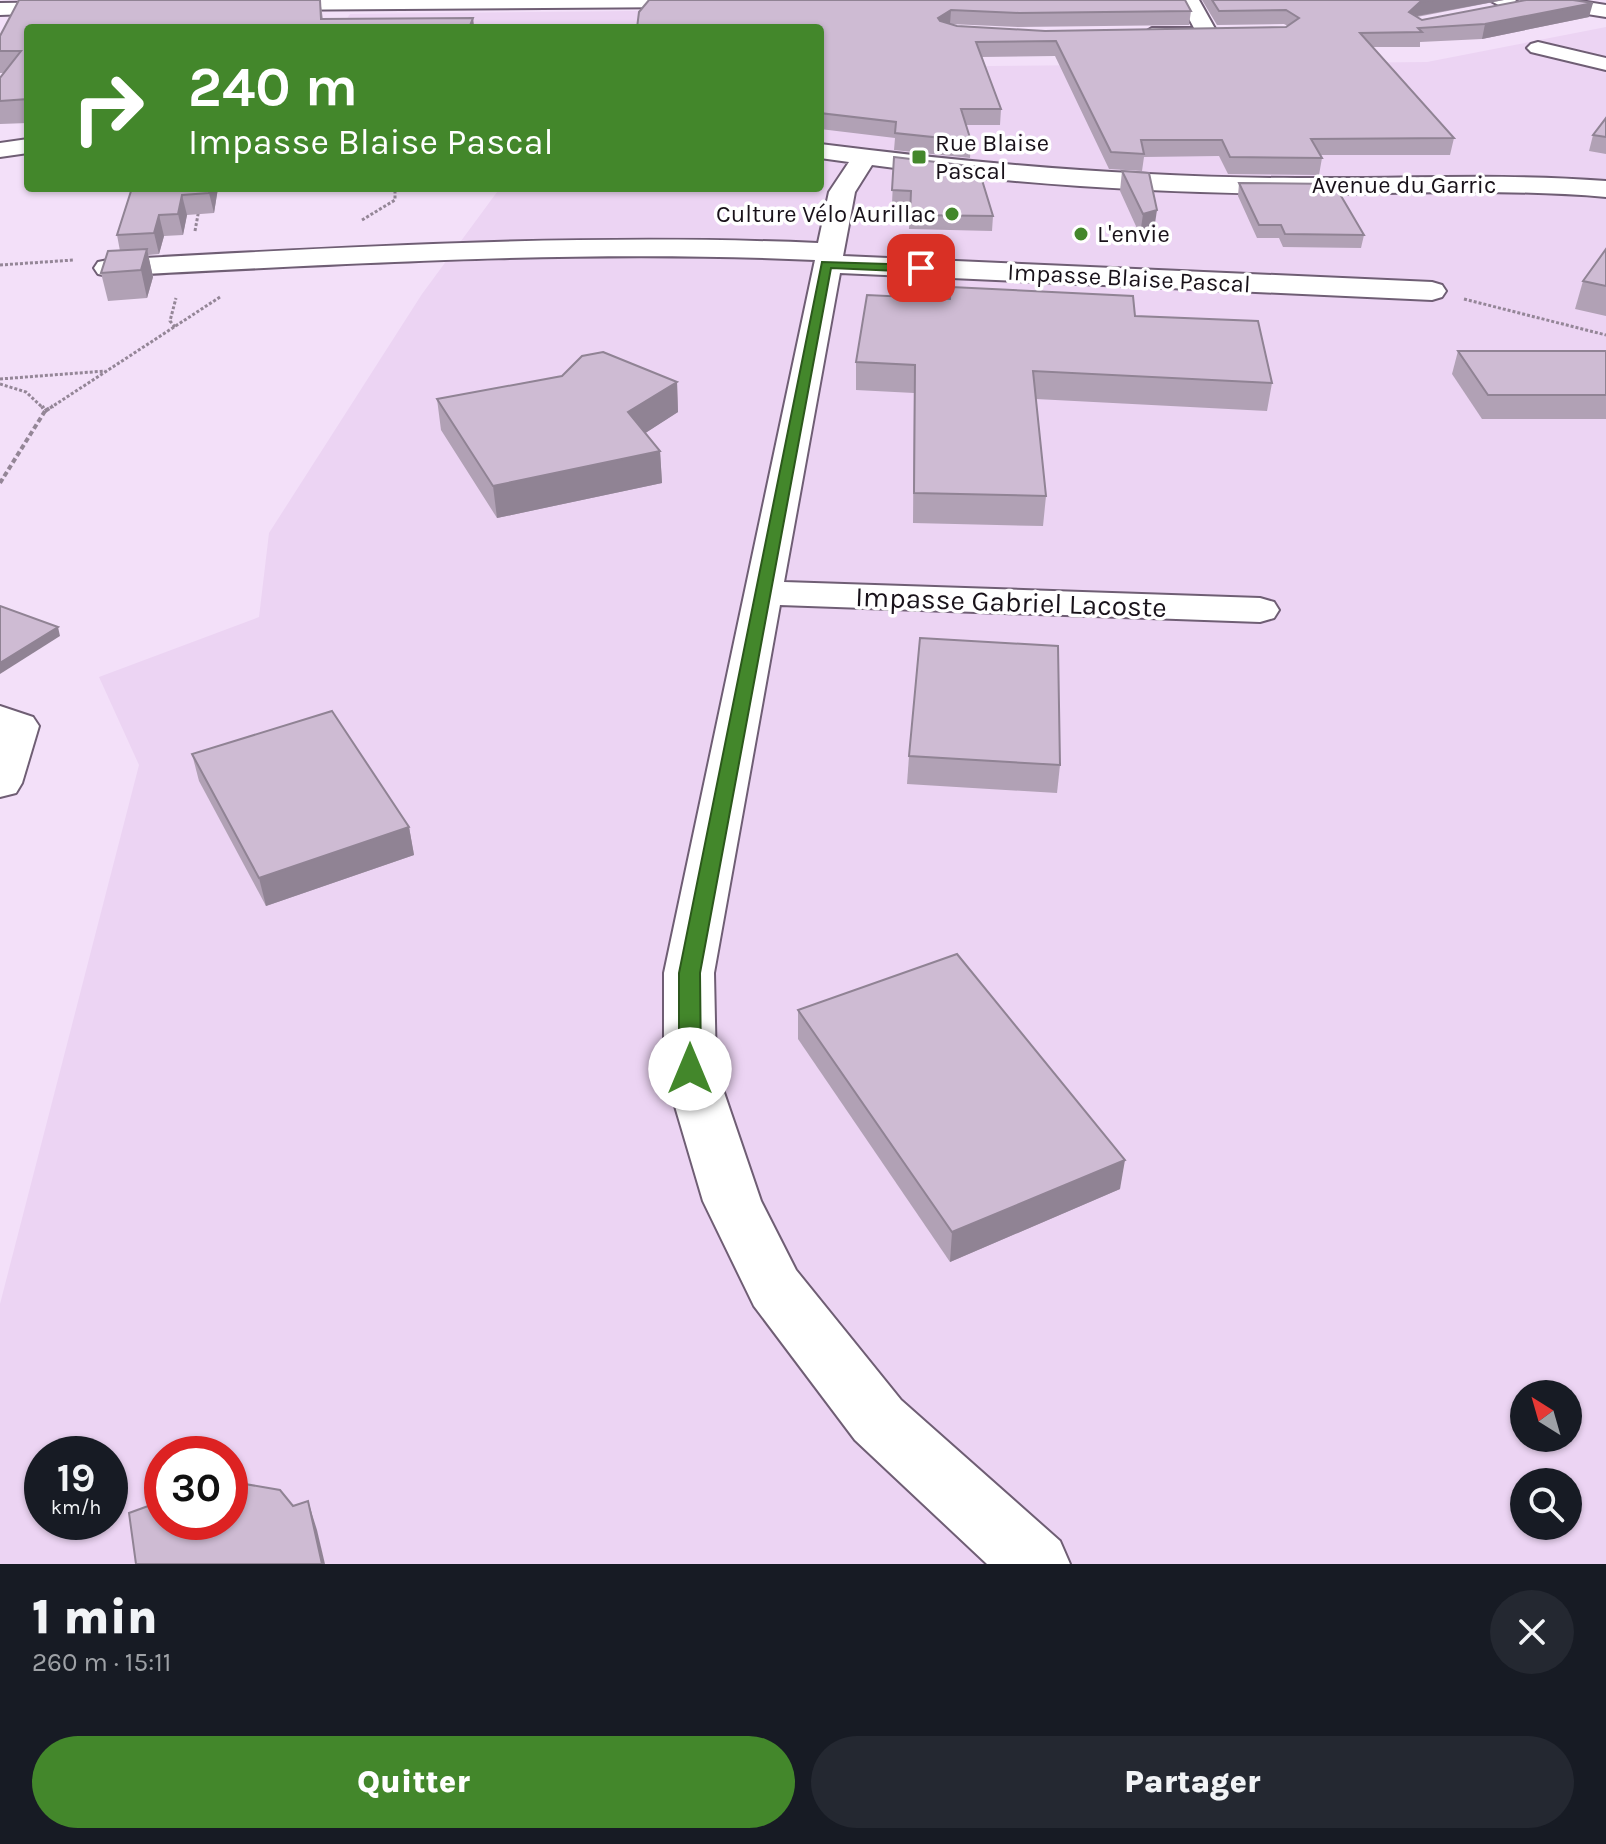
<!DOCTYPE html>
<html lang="fr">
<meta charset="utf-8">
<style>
:root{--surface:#171b24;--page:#242831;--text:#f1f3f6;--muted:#9ea1a6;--accent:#43872b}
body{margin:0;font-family:Karla,sans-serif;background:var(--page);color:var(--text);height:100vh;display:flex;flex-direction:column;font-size:30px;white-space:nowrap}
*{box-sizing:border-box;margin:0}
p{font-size:26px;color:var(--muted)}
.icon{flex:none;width:44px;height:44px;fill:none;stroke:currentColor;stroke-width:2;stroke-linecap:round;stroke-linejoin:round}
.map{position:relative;height:1564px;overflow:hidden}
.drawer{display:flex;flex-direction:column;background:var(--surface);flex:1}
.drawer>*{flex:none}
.top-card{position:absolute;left:24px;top:24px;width:800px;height:168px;border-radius:8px;box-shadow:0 2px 6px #0004;background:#43872b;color:#fff;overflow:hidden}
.needle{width:52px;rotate:323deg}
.buttons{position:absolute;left:1510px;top:1380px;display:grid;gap:16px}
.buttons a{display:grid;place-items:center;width:72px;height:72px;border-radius:50%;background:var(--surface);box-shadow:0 2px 6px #0004;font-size:40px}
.speed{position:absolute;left:24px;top:1436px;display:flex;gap:16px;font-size:40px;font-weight:700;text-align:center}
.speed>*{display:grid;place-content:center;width:104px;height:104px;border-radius:50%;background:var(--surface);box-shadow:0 2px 6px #0004;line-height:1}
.speed small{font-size:20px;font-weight:400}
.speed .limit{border:12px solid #d22;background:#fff;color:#111}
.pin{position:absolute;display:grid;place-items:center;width:68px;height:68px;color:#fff;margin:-34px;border-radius:16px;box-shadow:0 4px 12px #0006}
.me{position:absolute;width:88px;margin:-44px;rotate:0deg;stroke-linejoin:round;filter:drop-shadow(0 0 6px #0008)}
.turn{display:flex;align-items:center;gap:28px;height:168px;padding:0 32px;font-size:36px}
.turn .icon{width:104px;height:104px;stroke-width:2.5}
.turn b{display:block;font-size:56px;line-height:68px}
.round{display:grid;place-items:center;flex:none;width:84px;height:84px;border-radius:42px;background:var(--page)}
.summary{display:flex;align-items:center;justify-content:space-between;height:136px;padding:0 32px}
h1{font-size:48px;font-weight:800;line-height:60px}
.action{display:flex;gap:16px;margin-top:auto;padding:16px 32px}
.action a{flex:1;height:92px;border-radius:48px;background:var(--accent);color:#fff;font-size:32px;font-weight:800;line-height:92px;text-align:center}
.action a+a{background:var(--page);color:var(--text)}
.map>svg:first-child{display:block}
.built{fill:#ecd4f3;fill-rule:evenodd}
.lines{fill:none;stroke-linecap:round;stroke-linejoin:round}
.minor-casing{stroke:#6f5e74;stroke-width:4}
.path-far1{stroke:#948697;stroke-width:3;stroke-dasharray:3 2;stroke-linecap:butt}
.path{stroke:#948697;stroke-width:4;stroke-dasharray:5 3;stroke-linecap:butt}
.minor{fill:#fff;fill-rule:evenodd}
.wall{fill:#b1a1b5}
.shaded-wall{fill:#908394}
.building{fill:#cebbd3;stroke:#908394;stroke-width:2}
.route{fill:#43872b;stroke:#2c581c;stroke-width:2}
.poi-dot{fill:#43872b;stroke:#fff;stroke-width:3}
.labels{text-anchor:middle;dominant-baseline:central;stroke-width:7;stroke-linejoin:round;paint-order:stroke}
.far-poi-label{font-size:24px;fill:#19121a;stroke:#fff;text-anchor:start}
.far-street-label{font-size:24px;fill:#19121a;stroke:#fff}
.street-label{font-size:28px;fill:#19121a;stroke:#fff}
</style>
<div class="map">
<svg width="1606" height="1564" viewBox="0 0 1606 1564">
<rect width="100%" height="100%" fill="#f3e0f9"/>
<g class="built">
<path d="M 725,10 L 725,28 L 341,28 L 350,14 Z"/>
<path d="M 1606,27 L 1606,1564 L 0,1564 L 0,1304 L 139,765 L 99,677 L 259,617 L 269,533 L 422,294 L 500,188 L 820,188 L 820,60 L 885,67 L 1427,62 ZM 1524,1394 L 1568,1394 L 1568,1438 L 1524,1438 ZM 42,1454 L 110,1454 L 110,1522 L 42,1522 ZM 162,1454 L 230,1454 L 230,1522 L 162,1522 ZM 1524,1482 L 1568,1482 L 1568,1526 L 1524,1526 Z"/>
</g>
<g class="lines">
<defs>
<g id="minor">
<path d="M 262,0 L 836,0 L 826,6 L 255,10 L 252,6 Z"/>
<path d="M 1179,0 L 1199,0 L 1218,34 L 1215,38 L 1145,38 L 1142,34 L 1152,28 L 1194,28 Z"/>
<path d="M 1489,0 L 1515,0 L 1524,7 L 1514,13 Z"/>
<path d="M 1574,0 L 1606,5 L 1606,17 L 1543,7 L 1533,1 Z"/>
<path d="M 74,2 L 81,4 L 84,8 L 81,12 L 0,15 L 0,3 Z"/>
<path d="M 1538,42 L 1606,58 L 1606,70 L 1531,52 L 1527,48 L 1531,44 Z"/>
<path d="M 28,139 L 28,153 L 0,157 L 0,143 Z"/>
<path d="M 820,144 C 978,164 1138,178 1297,178 C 1400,179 1503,173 1606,181 L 1606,197 C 1503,188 1400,194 1296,194 C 1155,193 1012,184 872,165 L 855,192 L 843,256 L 1432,282 L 1442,285 L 1446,291 L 1442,297 L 1432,300 L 840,273 L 784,582 L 1260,598 L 1274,602 L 1279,610 L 1274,618 L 1260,622 L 780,605 L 714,973 L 716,1069 L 761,1201 L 796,1270 L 901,1400 L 1060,1541 L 1070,1564 L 987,1564 L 855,1440 L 754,1306 L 703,1201 L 664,1069 L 664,973 L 815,260 C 579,249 344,264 108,276 L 98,274 L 94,268 L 98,262 L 108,260 C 345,247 581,233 818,243 L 829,192 L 849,162 L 820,158 Z"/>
<path d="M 0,706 L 33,717 L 39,726 L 22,783 L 16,793 L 0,797 Z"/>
</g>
</defs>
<use href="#minor" class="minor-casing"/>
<g class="path-far1">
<path d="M 362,220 L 395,200 L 395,188"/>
<path d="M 195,231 L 199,209"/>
<path d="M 0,265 L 74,260"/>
<path d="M 1464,299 L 1606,335"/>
<path d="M 175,327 L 170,321 L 176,298"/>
<path d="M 0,379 L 105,371"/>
<path d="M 0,384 L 26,392 L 43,408"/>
<path d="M 50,408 L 220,297"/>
</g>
<g class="path">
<path d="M 45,411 L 53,406"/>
<path d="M 0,483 L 45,411 L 42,406"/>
</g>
<use href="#minor" class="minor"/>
</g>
<g class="wall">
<path d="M 19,0 L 320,0 L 323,19 L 473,18 L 474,28 L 28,28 L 28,123 L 0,124 L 0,78 L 4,73 L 0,73 L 0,36 Z"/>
<path d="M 649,0 L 1191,11 L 1189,25 L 1018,27 L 950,24 L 957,26 L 1045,31 L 1217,29 L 1286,27 L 1288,26 L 1284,24 L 1217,25 L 1202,0 L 1504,0 L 1417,17 L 1422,20 L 1589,17 L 1482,39 L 1420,42 L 1420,47 L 1373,47 L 1454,138 L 1450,155 L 1320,155 L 1322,158 L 1319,175 L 1228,174 L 1219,156 L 1144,157 L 1142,171 L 1109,169 L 1055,56 L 981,57 L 1001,109 L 1000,125 L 966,125 L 971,141 L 970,158 L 894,150 L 895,138 L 820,129 L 820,28 Z"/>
<path d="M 1606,118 L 1606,154 L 1589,151 L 1593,135 Z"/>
<path d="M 894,157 L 993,216 L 992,231 L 909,229 L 910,205 L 892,204 Z"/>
<path d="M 1122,171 L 1154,230 L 1140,235 L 1120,191 Z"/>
<path d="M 1239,183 L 1364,235 L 1361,248 L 1283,247 L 1279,238 L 1257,238 L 1238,196 Z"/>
<path d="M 132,188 L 218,188 L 214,213 L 187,215 L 183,235 L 164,236 L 159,254 L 148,255 L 153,277 L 147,298 L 108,301 L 101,273 L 120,251 L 117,235 Z"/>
<path d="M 1606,249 L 1606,316 L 1575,309 L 1583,281 Z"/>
<path d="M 1135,316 L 1272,383 L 1267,411 L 1036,399 L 1046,496 L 1043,526 L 913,523 L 914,393 L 856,390 L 856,362 Z"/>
<path d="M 1458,351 L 1606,351 L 1606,419 L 1482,419 L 1452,374 Z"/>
<path d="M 677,382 L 678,412 L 645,433 L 660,451 L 662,483 L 497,518 L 441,430 L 437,399 Z"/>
<path d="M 192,754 L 409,827 L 414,855 L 266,906 L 199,781 Z"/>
<path d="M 909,756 L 1060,765 L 1057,793 L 907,784 Z"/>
<path d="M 798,1010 L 1120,1189 L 950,1262 L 798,1039 Z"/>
</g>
<g class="shaded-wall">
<path d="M 1433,0 L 1504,0 L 1417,16 L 1409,12 L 1420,2 Z"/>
<path d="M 1593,3 L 1589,17 L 1482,39 L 1485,24 Z"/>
<path d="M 951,10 L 950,24 L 937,32 L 938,18 Z"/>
<path d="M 473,18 L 474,28 L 469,28 Z"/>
<path d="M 210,188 L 218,188 L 214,213 L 209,193 Z"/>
<path d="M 182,195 L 187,215 L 183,235 L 178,214 Z"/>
<path d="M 1157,210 L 1154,230 L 1140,235 L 1143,214 Z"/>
<path d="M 159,215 L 164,236 L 159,254 L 154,233 Z"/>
<path d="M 147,249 L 153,277 L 147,298 L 141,270 Z"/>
<path d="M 677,382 L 678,412 L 630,443 L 628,412 Z"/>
<path d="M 660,451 L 662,483 L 497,518 L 493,486 Z"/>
<path d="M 58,627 L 60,636 L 0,674 L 0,663 Z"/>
<path d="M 409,827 L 414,855 L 266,906 L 259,878 Z"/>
<path d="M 1125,1160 L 1120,1189 L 950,1262 L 952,1232 Z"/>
<path d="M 308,1501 L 317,1530 L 325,1564 L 322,1564 Z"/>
</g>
<g class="building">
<path d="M 19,0 L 320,0 L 321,19 L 473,18 L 469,28 L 28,28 L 28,99 L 0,101 L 0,78 L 21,51 L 0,51 L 0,36 Z"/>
<path d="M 649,0 L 1185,0 L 1191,11 L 1019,13 L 951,10 L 938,18 L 940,21 L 957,26 L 1045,31 L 1286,27 L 1299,18 L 1286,10 L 1219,11 L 1212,0 L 1433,0 L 1420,2 L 1409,12 L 1422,20 L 1526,0 L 1573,0 L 1593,3 L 1485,24 L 1418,28 L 1422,32 L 1360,33 L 1454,138 L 1311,139 L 1322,158 L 1230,157 L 1222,140 L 1141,140 L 1144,154 L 1111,152 L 1056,41 L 976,42 L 1001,109 L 961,109 L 971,141 L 895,133 L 896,122 L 820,113 L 820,28 L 637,28 L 639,12 Z"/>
<path d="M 1606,118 L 1606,137 L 1593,135 Z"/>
<path d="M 894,157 L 978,167 L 993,216 L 910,215 L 911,191 L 892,190 Z"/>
<path d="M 1122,171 L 1149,173 L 1157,210 L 1143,214 Z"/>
<path d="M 1239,183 L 1334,184 L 1364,235 L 1285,234 L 1281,225 L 1259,225 Z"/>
<path d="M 132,188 L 210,188 L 209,193 L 182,195 L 178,214 L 159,215 L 154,233 L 117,235 Z"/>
<path d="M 147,249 L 141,270 L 101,273 L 108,251 Z"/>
<path d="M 1606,249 L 1606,286 L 1583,281 Z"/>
<path d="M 951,287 L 1133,296 L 1135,316 L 1258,321 L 1272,383 L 1033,371 L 1046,496 L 914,493 L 915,365 L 856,362 L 867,295 L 950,299 Z"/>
<path d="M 1458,351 L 1606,351 L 1606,395 L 1488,395 Z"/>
<path d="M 603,352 L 677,382 L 628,412 L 660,451 L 493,486 L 437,399 L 562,376 L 582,356 Z"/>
<path d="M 0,606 L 58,627 L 0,663 Z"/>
<path d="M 920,638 L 1058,646 L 1060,765 L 909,756 Z"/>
<path d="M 332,711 L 409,827 L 259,878 L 192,754 Z"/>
<path d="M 957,954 L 1125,1160 L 952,1232 L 798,1010 Z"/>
<path d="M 242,1472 L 245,1484 L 280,1490 L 293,1506 L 308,1501 L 322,1564 L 136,1564 L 129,1513 L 162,1501 L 162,1522 L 230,1522 L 230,1476 Z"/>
</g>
<path class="route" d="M 822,262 L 921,265 L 927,268 L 921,272 L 831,268 L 700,973 L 701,1069 L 697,1075 L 682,1075 L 679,1069 L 679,973 Z"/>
<g class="poi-dot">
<rect x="911" y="149" width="16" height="16" rx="4"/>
<circle cx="952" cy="214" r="8"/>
<circle cx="1081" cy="234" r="8"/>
</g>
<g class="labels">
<g class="far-poi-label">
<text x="935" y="143">Rue Blaise<tspan x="935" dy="28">Pascal</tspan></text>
<text x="936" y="214" text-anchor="end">Culture Vélo Aurillac</text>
<text x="1097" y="234">L'envie</text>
</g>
<g class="far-street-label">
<text x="1404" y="185">Avenue du Garric</text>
<text transform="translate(1129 278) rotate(3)">Impasse Blaise Pascal</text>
</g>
<g class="street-label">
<text transform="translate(1011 602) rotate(2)">Impasse Gabriel Lacoste</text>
</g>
</g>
</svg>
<div class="buttons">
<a><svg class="needle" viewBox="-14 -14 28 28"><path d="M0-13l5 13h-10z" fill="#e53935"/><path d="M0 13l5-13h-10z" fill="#9ea1a6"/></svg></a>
<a><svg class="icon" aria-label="search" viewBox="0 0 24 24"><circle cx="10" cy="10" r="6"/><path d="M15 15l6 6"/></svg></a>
</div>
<div class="speed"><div>19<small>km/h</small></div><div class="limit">30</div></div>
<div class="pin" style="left:921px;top:268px;background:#d93025"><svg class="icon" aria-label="arrive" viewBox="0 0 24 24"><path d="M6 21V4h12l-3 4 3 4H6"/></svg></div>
<svg class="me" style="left:690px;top:1069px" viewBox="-20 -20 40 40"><circle r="19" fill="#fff"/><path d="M0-13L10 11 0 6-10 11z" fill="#43872b"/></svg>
<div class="top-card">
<div class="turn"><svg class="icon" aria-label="right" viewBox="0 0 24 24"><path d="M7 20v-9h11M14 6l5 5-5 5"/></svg><div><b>240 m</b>Impasse Blaise Pascal</div></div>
</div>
</div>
<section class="drawer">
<div class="summary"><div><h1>1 min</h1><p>260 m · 15:11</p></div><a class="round"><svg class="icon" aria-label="close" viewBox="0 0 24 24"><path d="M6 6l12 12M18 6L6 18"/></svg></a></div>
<div class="action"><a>Quitter</a><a>Partager</a></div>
</section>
